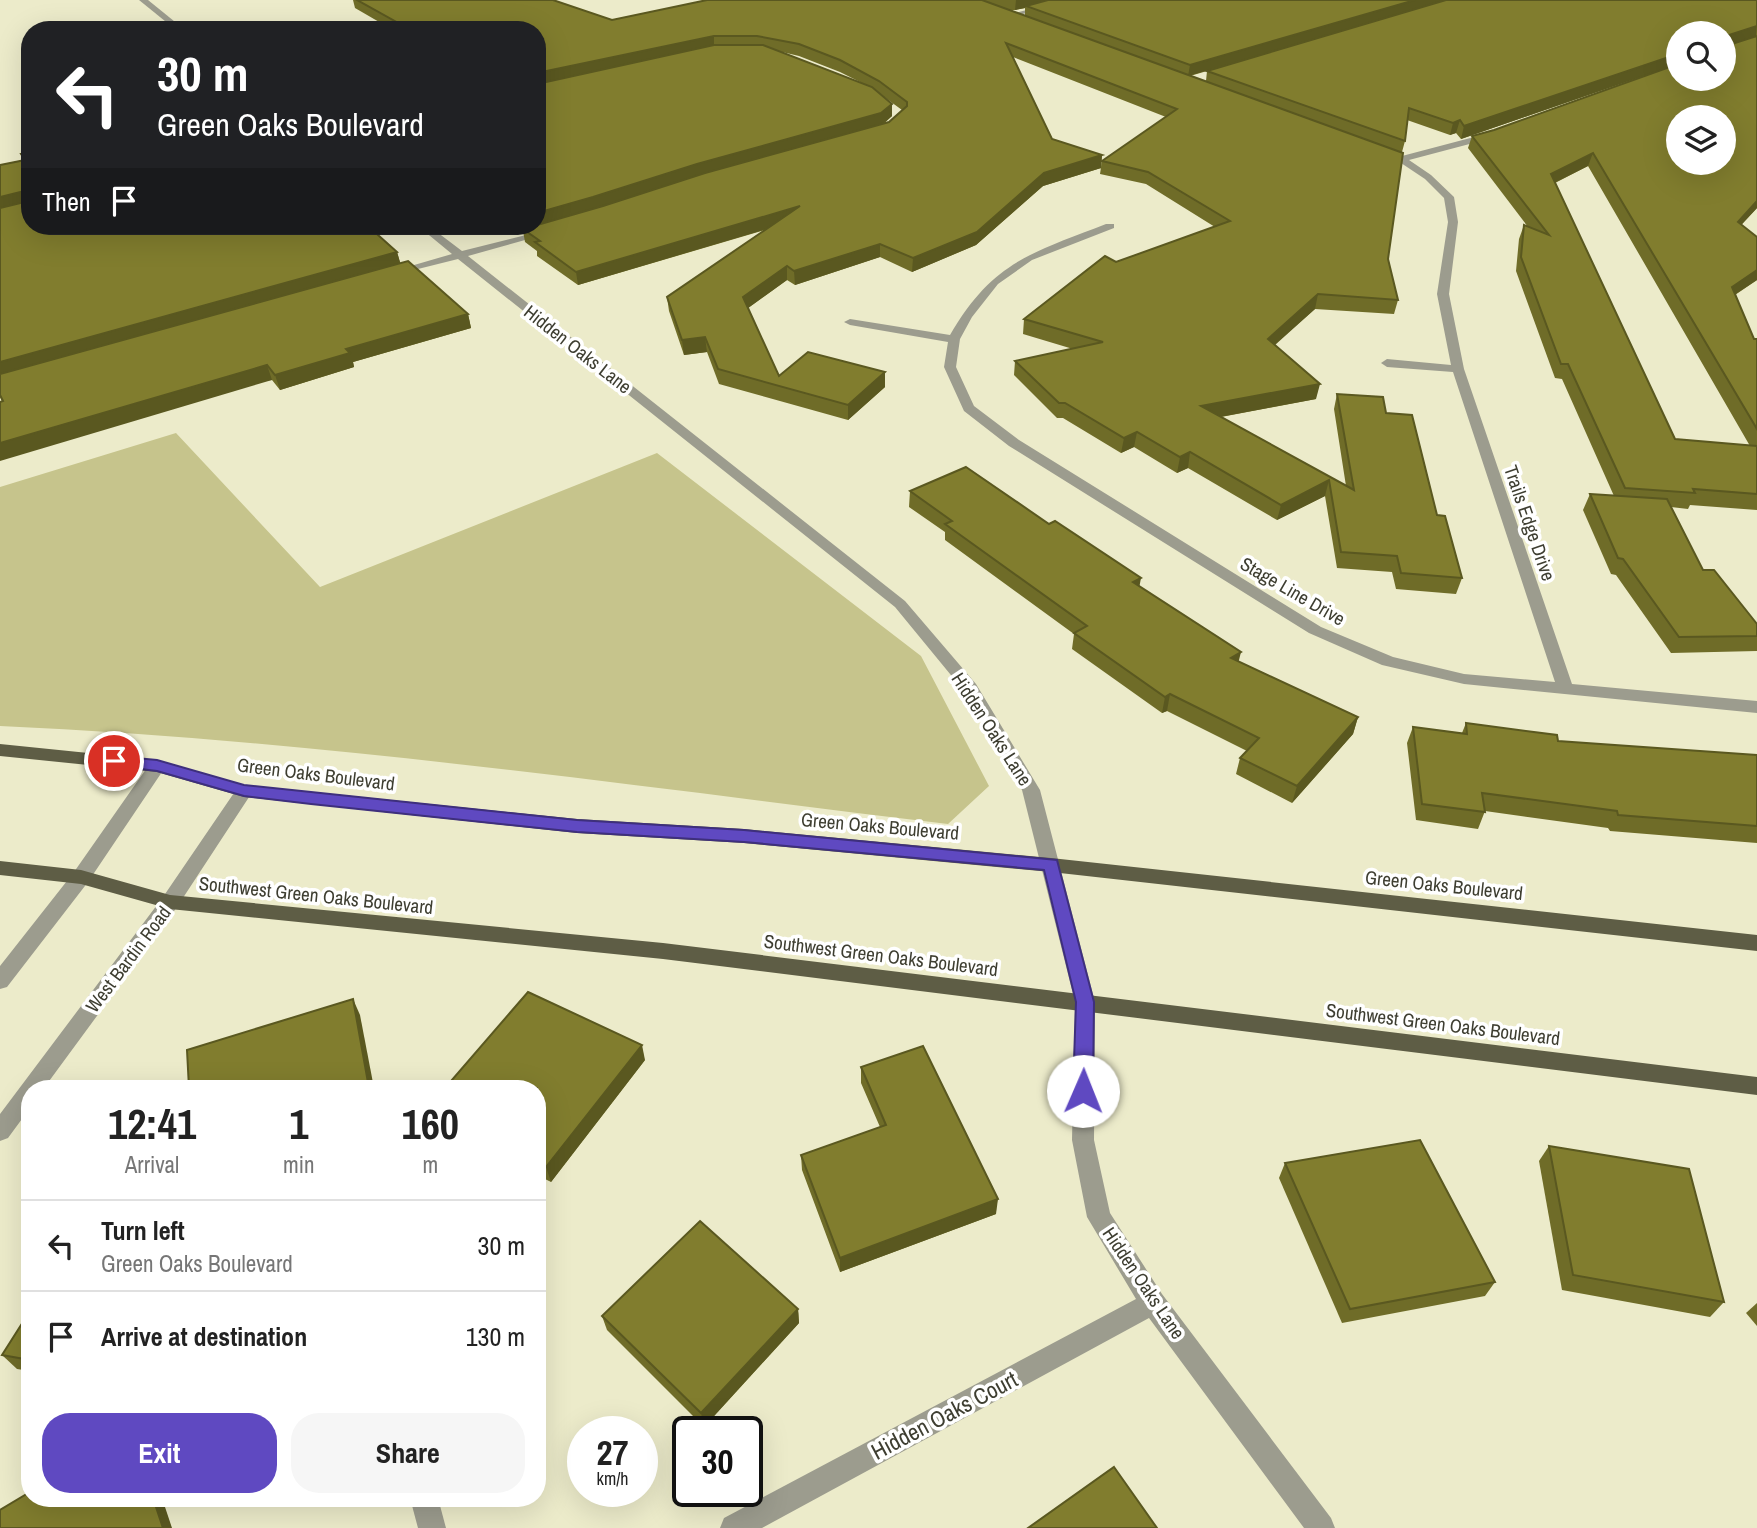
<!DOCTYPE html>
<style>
:root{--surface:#fff;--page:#f6f6f6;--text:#222;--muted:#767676;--line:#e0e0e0;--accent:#5f49c1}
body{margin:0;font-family:"Archivo Narrow",sans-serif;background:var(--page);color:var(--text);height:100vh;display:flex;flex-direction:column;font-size:26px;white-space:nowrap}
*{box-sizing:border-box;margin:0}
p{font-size:23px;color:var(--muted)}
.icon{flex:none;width:38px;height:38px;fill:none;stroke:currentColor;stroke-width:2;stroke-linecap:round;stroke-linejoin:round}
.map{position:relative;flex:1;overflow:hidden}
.drawer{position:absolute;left:21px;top:1080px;width:525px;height:427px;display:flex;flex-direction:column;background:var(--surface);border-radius:28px;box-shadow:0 7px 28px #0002}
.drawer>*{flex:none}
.top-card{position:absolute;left:21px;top:21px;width:525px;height:214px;border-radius:28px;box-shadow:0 7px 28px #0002;background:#202124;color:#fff;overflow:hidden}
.controls{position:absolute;left:1666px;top:21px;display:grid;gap:14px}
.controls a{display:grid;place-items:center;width:70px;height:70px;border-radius:50%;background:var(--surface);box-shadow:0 7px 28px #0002;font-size:35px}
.speed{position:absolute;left:567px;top:1416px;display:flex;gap:14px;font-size:35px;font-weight:700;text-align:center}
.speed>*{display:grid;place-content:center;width:91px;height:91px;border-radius:50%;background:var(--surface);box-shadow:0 7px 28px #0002;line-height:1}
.speed small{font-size:18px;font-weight:400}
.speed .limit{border:4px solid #111;border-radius:10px;background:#fff;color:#111}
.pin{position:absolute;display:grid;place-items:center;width:60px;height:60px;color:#fff;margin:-30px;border:4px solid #fff;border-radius:50%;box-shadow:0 2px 7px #0007}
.me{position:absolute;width:77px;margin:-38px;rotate:1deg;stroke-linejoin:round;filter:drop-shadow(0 0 5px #0008)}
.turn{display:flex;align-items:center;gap:24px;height:147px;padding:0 21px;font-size:32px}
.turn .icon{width:91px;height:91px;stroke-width:2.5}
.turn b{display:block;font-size:49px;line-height:60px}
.then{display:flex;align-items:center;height:66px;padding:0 21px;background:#0003;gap:14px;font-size:26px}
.eta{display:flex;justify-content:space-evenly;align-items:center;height:119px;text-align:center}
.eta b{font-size:42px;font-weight:700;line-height:49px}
.cta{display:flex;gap:14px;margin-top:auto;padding:14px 21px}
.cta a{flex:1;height:80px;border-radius:28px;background:var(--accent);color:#fff;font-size:28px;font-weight:700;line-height:80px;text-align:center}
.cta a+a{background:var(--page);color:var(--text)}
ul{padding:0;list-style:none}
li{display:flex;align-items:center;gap:21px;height:91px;padding:0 21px;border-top:2px solid var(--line)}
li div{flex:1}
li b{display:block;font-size:26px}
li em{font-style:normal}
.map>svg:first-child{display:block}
.green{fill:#c6c48c}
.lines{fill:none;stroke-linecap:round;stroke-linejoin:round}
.minor{fill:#9c9c8e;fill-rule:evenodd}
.major{fill:#5e5d45;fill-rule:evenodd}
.wall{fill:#6f6c28;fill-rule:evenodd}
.shaded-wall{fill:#5a5820}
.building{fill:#817d2e;stroke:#5a5820;stroke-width:2;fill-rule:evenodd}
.route{fill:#5f49c1;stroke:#3e2f7d;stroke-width:2}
.labels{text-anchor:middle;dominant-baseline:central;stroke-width:7;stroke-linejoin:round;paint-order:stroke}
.street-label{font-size:19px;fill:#3e3e31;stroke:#fff}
.near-street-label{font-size:23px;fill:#3e3e31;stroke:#fff}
</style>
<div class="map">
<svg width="1757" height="1528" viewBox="0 0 1757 1528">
<rect width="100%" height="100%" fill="#ecebca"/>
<path class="green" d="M 176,433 L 320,587 L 657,453 L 921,656 L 989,786 L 948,824 C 633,786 317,740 0,726 L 0,487 Z"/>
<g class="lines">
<g class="minor">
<path d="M 139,0 L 148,0 L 185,30 L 176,30 Z"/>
<path d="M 1065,0 L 1078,0 L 1007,18 L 1003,16 Z"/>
<path d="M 1493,132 L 1496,133 L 1496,137 L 1409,160 L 1431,175 L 1454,197 L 1458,222 L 1449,294 L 1464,369 L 1572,684 L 1757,701 L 1757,713 L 1464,684 L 1382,665 L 1309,633 L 1009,446 L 964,411 L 944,367 L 948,342 L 850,325 L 844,322 L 850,319 L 950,335 C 993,261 1032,253 1106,224 L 1114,224 L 1114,228 L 1032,260 L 998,284 L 972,317 L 960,339 L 956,367 L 974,406 L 1019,440 L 1321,627 L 1393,657 L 1464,674 L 1555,682 L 1453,372 L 1387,367 L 1381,363 L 1387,359 L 1451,365 L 1437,294 L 1448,222 L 1444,198 L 1425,179 L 1398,161 L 1375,151 L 1380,148 L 1402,156 Z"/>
<path d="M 418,226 L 429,226 L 462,251 L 550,229 L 550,233 L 468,256 L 905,601 L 976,684 L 1040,790 L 1095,1002 L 1094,1140 L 1110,1213 L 1162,1294 L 1331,1518 L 1335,1528 L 1304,1528 L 1149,1318 L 762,1528 L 720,1528 L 724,1518 L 1136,1299 L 1087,1217 L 1072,1140 L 1075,1002 L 1022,790 L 964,691 L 895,607 L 458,259 L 390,276 L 390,272 L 452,254 Z"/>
<path d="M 157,760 L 166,766 L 88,882 L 7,987 L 0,989 L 0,966 L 74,872 L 151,762 Z"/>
<path d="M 244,785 L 250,787 L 253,791 L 177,907 L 44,1088 L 30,1088 L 30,1108 L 8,1138 L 0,1141 L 0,1114 L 163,897 L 238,787 Z"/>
<path d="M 410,1498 L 438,1498 L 446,1528 L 418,1528 Z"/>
</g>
<g class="major">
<path d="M 0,744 L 157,760 L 244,785 L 577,819 L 744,829 L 1051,858 L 1757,935 L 1757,951 L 1051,872 L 744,843 L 577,833 L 244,797 L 157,772 L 0,756 Z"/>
<path d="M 0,861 L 81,870 L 170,895 L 663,943 L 1757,1077 L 1757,1095 L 663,959 L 170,909 L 81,884 L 0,875 Z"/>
</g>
</g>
<g class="wall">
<path d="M 353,0 L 553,0 L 612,20 L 707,0 L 1757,0 L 1757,36 L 1729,45 L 1757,36 L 1757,208 L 1741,225 L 1757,237 L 1757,280 L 1735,295 L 1754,339 L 1757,339 L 1757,510 L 1690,505 L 1688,509 L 1671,507 L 1703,570 L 1757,624 L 1757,651 L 1671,653 L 1616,575 L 1611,574 L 1583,510 L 1590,494 L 1614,496 L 1562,379 L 1555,378 L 1516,271 L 1519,239 L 1524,225 L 1528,227 L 1468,148 L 1472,136 L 1494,130 L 1646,75 L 1461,139 L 1456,133 L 1450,135 L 1407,120 L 1405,141 L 1402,152 L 1388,259 L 1398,300 L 1394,314 L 1315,309 L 1274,345 L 1316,399 L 1221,417 L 1346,486 L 1334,409 L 1337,394 L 1386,413 L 1437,515 L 1462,578 L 1456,594 L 1396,589 L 1392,572 L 1337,568 L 1325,496 L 1277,520 L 1188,468 L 1177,473 L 1134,447 L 1121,453 L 1063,418 L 1057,418 L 1014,375 L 1015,361 L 1073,349 L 1023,334 L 1024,319 L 1116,262 L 1215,227 L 1146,184 L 1100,174 L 1102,161 L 1166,117 L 1013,57 L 1052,139 L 1102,155 L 1101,168 L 1043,186 L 976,245 L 912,272 L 880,257 L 795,285 L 787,280 L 748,308 L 779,376 L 885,387 L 848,420 L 719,384 L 707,352 L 684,355 L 669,311 L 667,297 L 765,230 L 578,285 L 537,256 L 537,251 L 525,242 L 523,231 L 513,234 L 503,226 L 537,226 L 537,30 L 393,30 L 355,8 ZM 1025,8 L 1025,16 L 1009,10 L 1015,10 ZM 1678,33 L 1724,79 L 1678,79 ZM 778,51 L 799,56 L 840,72 L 864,84 ZM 1207,71 L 1206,81 L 1190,76 ZM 876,91 L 902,110 L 889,122 L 883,124 L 892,116 ZM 1588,166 L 1750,446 L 1675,439 L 1555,183 Z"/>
<path d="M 21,154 L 397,252 L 400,263 L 468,314 L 471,328 L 353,362 L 354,367 L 280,390 L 272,380 L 2,401 L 0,397 L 0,165 L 23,160 Z"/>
<path d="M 910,491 L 1139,586 L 1238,661 L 1358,717 L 1353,734 L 1292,803 L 1236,774 L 1240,758 L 1247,751 L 1167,711 L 1162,713 L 1072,649 L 1074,634 L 945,540 L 945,532 L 909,507 Z"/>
<path d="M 1466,723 L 1558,741 L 1757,755 L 1757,843 L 1610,831 L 1608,828 L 1485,811 L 1478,829 L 1416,820 L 1407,743 L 1413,727 L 1462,733 Z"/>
<path d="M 645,1060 L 551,1182 L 537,1175 L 537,1088 Z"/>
<path d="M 861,1067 L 996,1214 L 840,1272 L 802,1170 L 801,1155 L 880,1127 L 861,1083 Z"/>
<path d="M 1549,1146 L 1724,1302 L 1710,1317 L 1562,1290 L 1539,1161 Z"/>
<path d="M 1285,1163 L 1495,1282 L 1485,1296 L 1342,1323 L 1279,1178 Z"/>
<path d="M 1757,1303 L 1757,1326 L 1746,1313 Z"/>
<path d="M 798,1309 L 799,1323 L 704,1427 L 607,1330 L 602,1316 Z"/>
<path d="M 30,1311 L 30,1371 L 17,1369 L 2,1355 Z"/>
</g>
<g class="shaded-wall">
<path d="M 1016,0 L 1069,0 L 1026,6 L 1025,8 L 1015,10 Z"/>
<path d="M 1415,0 L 1449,0 L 1188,76 L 1190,65 Z"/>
<path d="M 1757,26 L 1756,36 L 1724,47 L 1726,36 Z"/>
<path d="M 714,36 L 714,47 L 537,85 L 537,73 Z"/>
<path d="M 1678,54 L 1678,64 L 1461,139 L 1464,126 Z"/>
<path d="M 892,104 L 892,116 L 881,126 L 698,177 L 595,210 L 525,230 L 523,229 L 523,231 L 513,234 L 512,226 L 537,226 L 537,213 L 593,197 L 697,164 L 881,113 Z"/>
<path d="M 1460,120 L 1456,133 L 1450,135 L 1453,123 Z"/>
<path d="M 1593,153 L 1588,166 L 1546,187 L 1551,174 Z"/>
<path d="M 1102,155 L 1101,168 L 1043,186 L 976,245 L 912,272 L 913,258 L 1044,173 Z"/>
<path d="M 24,191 L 29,204 L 0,212 L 0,197 Z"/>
<path d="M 1757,201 L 1757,208 L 1732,235 L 1738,222 Z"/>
<path d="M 800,206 L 800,219 L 578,285 L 576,272 Z"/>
<path d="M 880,244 L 880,257 L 795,285 L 794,271 Z"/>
<path d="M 397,252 L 401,265 L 0,378 L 0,362 Z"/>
<path d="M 787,266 L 787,280 L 744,311 L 743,297 Z"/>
<path d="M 1757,270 L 1757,280 L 1725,301 L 1732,287 Z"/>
<path d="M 1318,294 L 1315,309 L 1265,354 L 1268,339 Z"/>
<path d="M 468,314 L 471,328 L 353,362 L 354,367 L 280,390 L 275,375 L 346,349 Z"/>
<path d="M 705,337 L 707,352 L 684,355 L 682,340 Z"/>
<path d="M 267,365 L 272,380 L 0,461 L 0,443 Z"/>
<path d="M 885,372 L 885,387 L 848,420 L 848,405 Z"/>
<path d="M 1320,384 L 1316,399 L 1198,421 L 1201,406 Z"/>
<path d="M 1137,432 L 1134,447 L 1121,453 L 1124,438 Z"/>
<path d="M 1190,452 L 1188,468 L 1177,473 L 1180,457 Z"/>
<path d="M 1329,480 L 1325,496 L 1277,520 L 1281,505 Z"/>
<path d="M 1141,578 L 1138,594 L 1133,582 Z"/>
<path d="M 1241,652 L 1237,668 L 1231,658 Z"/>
<path d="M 1170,694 L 1167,711 L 1162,713 L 1165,697 Z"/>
<path d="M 1358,717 L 1353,734 L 1292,803 L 1297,786 Z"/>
<path d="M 353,999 L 360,1015 L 374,1088 L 369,1088 Z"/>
<path d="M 642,1045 L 645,1060 L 551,1182 L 546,1167 Z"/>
<path d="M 998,1199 L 996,1214 L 840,1272 L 840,1258 Z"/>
<path d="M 798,1309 L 799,1323 L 704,1427 L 701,1413 Z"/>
<path d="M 153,1498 L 162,1498 L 172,1528 L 163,1528 Z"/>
</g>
<g class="building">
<path d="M 357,0 L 553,0 L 612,20 L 707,0 L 982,0 L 1403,153 L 1388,259 L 1398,300 L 1318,294 L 1268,339 L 1320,384 L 1201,406 L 1354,490 L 1337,394 L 1383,397 L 1386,413 L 1412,415 L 1437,515 L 1445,516 L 1462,578 L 1401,573 L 1397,556 L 1341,552 L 1329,480 L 1281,505 L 1190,452 L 1180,457 L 1137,432 L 1124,438 L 1065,403 L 1059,403 L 1015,361 L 1103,342 L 1024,319 L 1105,256 L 1116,262 L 1230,221 L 1148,172 L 1102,161 L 1177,109 L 1006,43 L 1052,139 L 1102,155 L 1044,173 L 977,232 L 913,258 L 880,244 L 794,271 L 787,266 L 743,297 L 779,376 L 808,352 L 885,372 L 848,405 L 718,369 L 705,337 L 682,340 L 667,297 L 800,206 L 576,272 L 535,242 L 540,241 L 523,229 L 537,226 L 537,225 L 603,206 L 705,173 L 889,122 L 907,106 L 907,102 L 879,81 L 840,60 L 799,44 L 757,36 L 714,36 L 537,73 L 537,30 L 411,30 Z"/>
<path d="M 1048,0 L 1415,0 L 1190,65 L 1026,6 Z"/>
<path d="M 1446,0 L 1757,0 L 1757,26 L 1726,36 L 1726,43 L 1729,45 L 1757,36 L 1757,201 L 1738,222 L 1757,237 L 1757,270 L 1732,287 L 1754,339 L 1757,339 L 1757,429 L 1593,153 L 1551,174 L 1675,439 L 1757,446 L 1757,494 L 1693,489 L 1695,493 L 1625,488 L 1568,364 L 1561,364 L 1521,257 L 1524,225 L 1549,235 L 1472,136 L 1494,130 L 1678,64 L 1678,79 L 1724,79 L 1724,33 L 1678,33 L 1678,54 L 1464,126 L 1460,120 L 1453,123 L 1409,108 L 1405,141 L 1207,71 ZM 1678,117 L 1724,117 L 1724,163 L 1678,163 Z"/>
<path d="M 714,45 L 763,45 L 872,87 L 892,104 L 881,113 L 697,164 L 593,197 L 537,213 L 537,84 Z"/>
<path d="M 30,152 L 30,226 L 368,226 L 397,252 L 0,362 L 0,208 L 25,202 L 27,194 L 24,191 L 0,197 L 0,165 L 25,160 L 21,154 Z"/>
<path d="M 408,261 L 468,314 L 346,349 L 350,353 L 275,375 L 267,365 L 0,443 L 0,402 L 3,401 L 0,395 L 0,374 Z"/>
<path d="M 966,467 L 1049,524 L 1055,521 L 1141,578 L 1133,582 L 1241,652 L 1231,658 L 1358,717 L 1297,786 L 1240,758 L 1259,738 L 1170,694 L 1165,697 L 1074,633 L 1087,626 L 945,524 L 952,521 L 910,491 Z"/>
<path d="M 1590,494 L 1667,499 L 1703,570 L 1714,570 L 1757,624 L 1757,636 L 1679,637 L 1623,559 L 1618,558 Z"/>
<path d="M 1466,723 L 1557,735 L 1558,741 L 1757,755 L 1757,826 L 1618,815 L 1617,811 L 1482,793 L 1485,812 L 1422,804 L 1413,727 L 1467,734 Z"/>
<path d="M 528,992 L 642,1045 L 546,1167 L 537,1163 L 537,1088 L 445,1088 Z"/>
<path d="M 353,999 L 369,1088 L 189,1088 L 187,1050 Z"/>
<path d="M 923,1046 L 998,1199 L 840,1258 L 801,1155 L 886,1125 L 861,1067 Z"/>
<path d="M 1420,1140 L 1495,1282 L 1350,1309 L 1285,1163 Z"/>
<path d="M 1549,1146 L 1689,1169 L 1724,1302 L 1573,1275 Z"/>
<path d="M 700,1221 L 798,1309 L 701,1413 L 602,1316 Z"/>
<path d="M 30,1311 L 30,1360 L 2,1355 Z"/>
<path d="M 1114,1467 L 1157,1528 L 1028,1528 Z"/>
<path d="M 30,1492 L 30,1498 L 153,1498 L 163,1528 L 0,1528 L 0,1510 Z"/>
</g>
<path class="route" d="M 114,756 L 157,760 L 244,785 L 311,792 L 577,820 L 744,830 L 1057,860 L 1094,1002 L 1093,1091 L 1090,1097 L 1083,1100 L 1076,1097 L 1073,1091 L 1076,1002 L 1044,870 L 744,842 L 577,832 L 311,804 L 244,796 L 157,771 L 108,765 L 106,761 L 108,757 Z"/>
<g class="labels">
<g class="street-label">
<text transform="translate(578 349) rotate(38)">Hidden Oaks Lane</text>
<text transform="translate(1530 523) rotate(71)">Trails Edge Drive</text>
<text transform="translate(1293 591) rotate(30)">Stage Line Drive</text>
<text transform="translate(992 729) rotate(57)">Hidden Oaks Lane</text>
<text transform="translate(316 774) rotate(7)">Green Oaks Boulevard</text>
<text transform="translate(880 826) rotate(5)">Green Oaks Boulevard</text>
<text transform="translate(1444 885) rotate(6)">Green Oaks Boulevard</text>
<text transform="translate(316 895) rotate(6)">Southwest Green Oaks Boulevard</text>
<text transform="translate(881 955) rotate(7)">Southwest Green Oaks Boulevard</text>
<text transform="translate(128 959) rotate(-53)">West Bardin Road</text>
<text transform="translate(1443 1024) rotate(7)">Southwest Green Oaks Boulevard</text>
<text transform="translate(1144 1283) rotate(56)">Hidden Oaks Lane</text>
</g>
<g class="near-street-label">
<text transform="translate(944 1415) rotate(-28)">Hidden Oaks Court</text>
</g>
</g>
</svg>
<div class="controls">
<a><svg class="icon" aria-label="search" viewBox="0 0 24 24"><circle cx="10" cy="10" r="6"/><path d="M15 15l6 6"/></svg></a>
<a><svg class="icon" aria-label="layers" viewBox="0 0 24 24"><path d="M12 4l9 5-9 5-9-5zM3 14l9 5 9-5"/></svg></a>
</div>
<div class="speed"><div>27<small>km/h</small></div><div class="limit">30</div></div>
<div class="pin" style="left:114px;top:761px;background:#d93025"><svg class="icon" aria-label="arrive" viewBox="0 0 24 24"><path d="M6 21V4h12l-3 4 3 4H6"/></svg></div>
<svg class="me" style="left:1083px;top:1091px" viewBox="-20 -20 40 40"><circle r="19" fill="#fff"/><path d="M0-13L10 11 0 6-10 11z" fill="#5f49c1"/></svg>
<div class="top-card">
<div class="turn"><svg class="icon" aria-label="left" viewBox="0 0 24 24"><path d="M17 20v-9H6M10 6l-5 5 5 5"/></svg><div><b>30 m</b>Green Oaks Boulevard</div></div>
<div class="then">Then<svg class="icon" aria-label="arrive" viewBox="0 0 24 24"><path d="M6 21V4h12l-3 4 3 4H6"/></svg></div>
</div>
<section class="drawer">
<div class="eta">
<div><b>12:41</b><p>Arrival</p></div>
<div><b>1</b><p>min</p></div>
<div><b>160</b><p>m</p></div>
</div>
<ul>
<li><svg class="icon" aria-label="left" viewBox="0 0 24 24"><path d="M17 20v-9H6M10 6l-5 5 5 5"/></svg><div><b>Turn left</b><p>Green Oaks Boulevard</p></div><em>30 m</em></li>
<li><svg class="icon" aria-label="arrive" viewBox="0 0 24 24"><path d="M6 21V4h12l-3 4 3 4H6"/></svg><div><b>Arrive at destination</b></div><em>130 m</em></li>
</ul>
<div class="cta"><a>Exit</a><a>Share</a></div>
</section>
</div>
